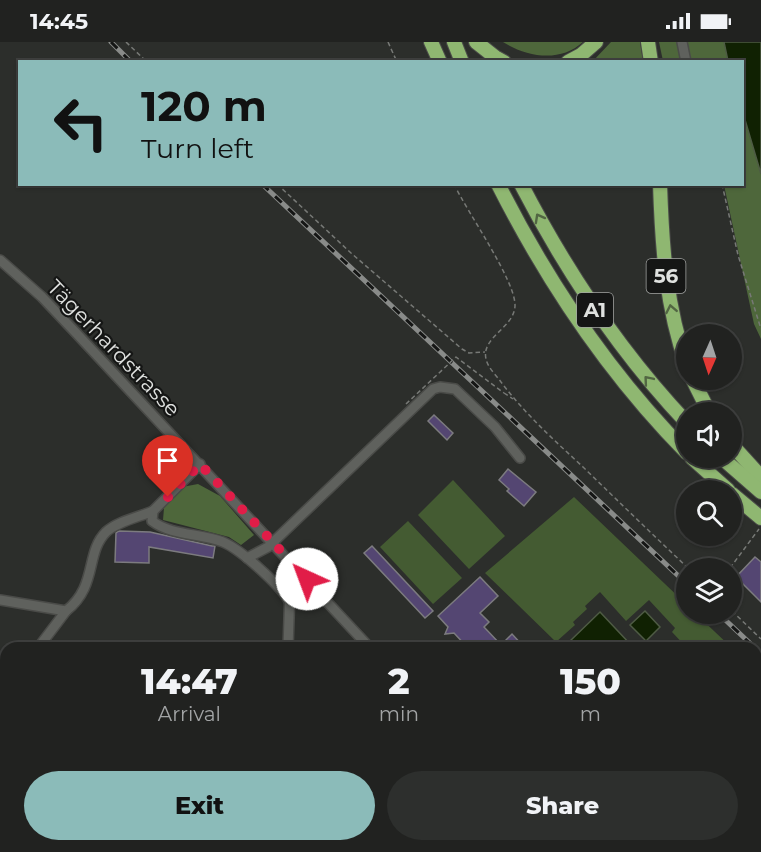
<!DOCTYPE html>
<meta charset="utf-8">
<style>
:root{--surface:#212220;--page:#2d2f2d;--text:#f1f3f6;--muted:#a2a4a5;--line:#3e3f3e;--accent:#8bbbb9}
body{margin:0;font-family:Montserrat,sans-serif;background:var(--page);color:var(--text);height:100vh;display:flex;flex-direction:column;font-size:22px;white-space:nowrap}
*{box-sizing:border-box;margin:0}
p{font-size:20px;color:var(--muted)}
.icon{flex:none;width:33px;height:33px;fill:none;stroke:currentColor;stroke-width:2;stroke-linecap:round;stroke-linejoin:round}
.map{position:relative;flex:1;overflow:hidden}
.sheet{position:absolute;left:0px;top:600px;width:762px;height:210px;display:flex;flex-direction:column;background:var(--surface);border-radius:18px 18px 0 0;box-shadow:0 2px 4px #0004,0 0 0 2px var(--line)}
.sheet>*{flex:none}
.hud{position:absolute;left:18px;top:18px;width:726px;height:126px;border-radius:0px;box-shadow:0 2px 4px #0004,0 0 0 2px var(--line);background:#8bbbb9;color:#111;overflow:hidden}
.needle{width:39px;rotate:183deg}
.controls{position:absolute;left:676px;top:282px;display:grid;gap:12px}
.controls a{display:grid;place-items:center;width:66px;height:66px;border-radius:50%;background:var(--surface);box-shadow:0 2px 4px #0004,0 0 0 2px var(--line);font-size:30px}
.pin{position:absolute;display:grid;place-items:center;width:51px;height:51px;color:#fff;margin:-62px -26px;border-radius:50% 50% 50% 0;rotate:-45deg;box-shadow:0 0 6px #0007}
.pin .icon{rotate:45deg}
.me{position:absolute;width:66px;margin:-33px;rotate:317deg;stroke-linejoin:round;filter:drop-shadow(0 0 4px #0008)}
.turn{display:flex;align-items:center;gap:21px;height:126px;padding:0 24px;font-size:27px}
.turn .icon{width:78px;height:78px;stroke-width:2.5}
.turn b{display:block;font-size:42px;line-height:51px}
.eta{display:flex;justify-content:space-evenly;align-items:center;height:102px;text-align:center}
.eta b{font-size:36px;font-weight:800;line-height:42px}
.cta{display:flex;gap:12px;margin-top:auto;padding:12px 24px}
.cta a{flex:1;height:69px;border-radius:36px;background:var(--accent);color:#111;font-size:24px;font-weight:800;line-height:69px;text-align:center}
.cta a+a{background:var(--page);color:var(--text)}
.status{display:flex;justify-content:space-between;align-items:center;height:42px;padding:0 30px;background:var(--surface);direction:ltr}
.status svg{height:16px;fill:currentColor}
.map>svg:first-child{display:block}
.green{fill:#445b32}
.forest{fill:#4e673b}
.water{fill:#102102;stroke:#4e5b44;stroke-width:1.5}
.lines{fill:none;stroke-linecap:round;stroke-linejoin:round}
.stream{stroke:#4e5b44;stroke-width:3}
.building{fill:#544672;stroke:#7c7b7f;stroke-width:1.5}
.minor-casing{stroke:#4a4b48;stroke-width:12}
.highway-casing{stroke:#4a4b48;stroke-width:16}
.path{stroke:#777976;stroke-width:1.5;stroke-dasharray:4.5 3;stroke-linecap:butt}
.minor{stroke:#5f615d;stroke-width:9}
.highway{stroke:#8fb771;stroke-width:14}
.rail-casing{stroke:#898b89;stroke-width:5}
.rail{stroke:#151615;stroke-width:3;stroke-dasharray:9;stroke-linecap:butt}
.path-bridge{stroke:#777976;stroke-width:1.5;stroke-dasharray:4.5 3;stroke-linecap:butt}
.oneway{stroke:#526643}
.route{stroke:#e11d48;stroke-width:10;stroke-dasharray:0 18}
.labels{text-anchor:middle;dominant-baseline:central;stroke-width:4.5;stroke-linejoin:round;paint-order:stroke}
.shield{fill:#151615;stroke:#a2a4a2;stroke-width:1.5}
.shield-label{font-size:20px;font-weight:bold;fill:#dfe1df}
.street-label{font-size:21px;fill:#dfe1df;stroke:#151615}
</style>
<div class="status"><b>14:45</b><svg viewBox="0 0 49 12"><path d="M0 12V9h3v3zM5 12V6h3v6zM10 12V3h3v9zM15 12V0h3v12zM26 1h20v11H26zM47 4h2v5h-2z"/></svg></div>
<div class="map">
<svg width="761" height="810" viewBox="0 0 761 810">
<rect width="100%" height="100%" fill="#2c2e2b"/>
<g class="green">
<path d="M 453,438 L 505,494 L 469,527 L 418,473 Z"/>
<path d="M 574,455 L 687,563 L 687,572 L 696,572 L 732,606 L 687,606 L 672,590 L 675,586 L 649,558 L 626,579 L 600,550 L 585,564 L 587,567 L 573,580 L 575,583 L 556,600 L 485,531 Z"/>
<path d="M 408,479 L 462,536 L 433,562 L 380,505 Z"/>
<path d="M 756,629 L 761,634 L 761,732 L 756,735 Z"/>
</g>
<g class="forest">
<path d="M 503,0 L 583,0 C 560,21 527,15 503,0 Z"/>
<path d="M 611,0 L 640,0 L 643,19 L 593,19 Z"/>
<path d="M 659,0 L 724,0 L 728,19 L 663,19 Z"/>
<path d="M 743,71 L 761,132 L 761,297 L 754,282 L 724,143 L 707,146 L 705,143 L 742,142 Z"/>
<path d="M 198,442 L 220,454 L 254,493 L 241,503 L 229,495 L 163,478 L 164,466 L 182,445 Z"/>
<path d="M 761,742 L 761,810 L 581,810 L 573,804 L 756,804 L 756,746 Z"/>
</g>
<g class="water">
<path d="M 724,0 L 761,0 L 761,132 L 743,71 L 742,20 L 728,19 Z"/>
<path d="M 645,569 L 660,585 L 646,599 L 630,583 Z"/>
<path d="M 600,570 L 631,603 L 628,606 L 576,606 L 570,599 Z"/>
</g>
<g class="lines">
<g class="stream">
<path d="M 0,779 L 6,779"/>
<path d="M 756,784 L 761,783"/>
<path d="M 116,804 L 121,810"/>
<path d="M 241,810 L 245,804"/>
</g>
</g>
<g class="building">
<path d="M 434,373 L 453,391 L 447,398 L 428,379 Z"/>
<path d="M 508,427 L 536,450 L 524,464 L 507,449 L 509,447 L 499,438 Z"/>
<path d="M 119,489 L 150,490 L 212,504 L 215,504 L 213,516 L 149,505 L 149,521 L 115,520 L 116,491 Z"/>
<path d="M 372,504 L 433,569 L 425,576 L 364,511 Z"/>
<path d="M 755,515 L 761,520 L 761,560 L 736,535 Z"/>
<path d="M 480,535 L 498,554 L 480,571 L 489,580 L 484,585 L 501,603 L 512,592 L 525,606 L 468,606 L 454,591 L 445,592 L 448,585 L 438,574 Z"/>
</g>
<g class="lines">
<defs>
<g id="minor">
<path d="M 682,0 L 686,20"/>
<path d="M 0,218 L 42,255 L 78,293 L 370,606"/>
<path d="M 200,422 L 153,469 L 152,479 C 172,494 200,491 223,500 C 240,507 280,543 289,559"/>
<path d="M 247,516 L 268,505 L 433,347 L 440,345 L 455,347 L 495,385 L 520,416"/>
<path d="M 287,535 L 290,547 L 288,606"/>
<path d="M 0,558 L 66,569 C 98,544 85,511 106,490 C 118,479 139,475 153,469"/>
<path d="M 38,606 L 66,569"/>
<path d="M 0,643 L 6,640"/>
<path d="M 559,804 L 566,810"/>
<path d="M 295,810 L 296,804"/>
<path d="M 537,810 L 542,804"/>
</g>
<g id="highway">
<path d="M 431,0 L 440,20"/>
<path d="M 454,0 L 462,20"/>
<path d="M 476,0 L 495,15 L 504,20"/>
<path d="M 648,0 L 651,20"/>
<path d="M 568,20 L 581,13 L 596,0"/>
<path d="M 498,142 C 548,241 609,332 687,411"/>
<path d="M 521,142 C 566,229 620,310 687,381"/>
<path d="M 660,142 C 662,204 666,265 687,324"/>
<path d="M 693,338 L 709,370"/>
<path d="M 732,403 L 761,435"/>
<path d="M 692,416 L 728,448"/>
<path d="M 722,416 L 761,450"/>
<path d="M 732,452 L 761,476"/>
</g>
</defs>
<use href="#minor" class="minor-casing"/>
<use href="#highway" class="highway-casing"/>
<g class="path">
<path d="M 126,0 L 147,20"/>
<path d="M 388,0 L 397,20"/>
<path d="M 671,20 L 676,18"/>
<path d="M 277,142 L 351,211 L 462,307 L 469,311 L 485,310"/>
<path d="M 454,142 C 467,170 516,239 515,264 C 514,286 481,295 486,317 C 488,326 496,333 501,340 C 525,372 554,398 583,425 C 618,459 653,493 688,526"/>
<path d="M 722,142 L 738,213 L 761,287"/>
<path d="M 504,351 L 513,357"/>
<path d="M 730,526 L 759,487"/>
<path d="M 732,569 L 761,597"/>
<path d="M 756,739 L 761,735"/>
</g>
<use href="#minor" class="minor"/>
<use href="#highway" class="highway"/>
<defs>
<g id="rail">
<path d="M 111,0 L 131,20"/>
<path d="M 262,142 L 687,542"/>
<path d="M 719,572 L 755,606"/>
</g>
</defs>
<use href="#rail" class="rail-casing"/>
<use href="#rail" class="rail"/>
<path class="path-bridge" d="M 406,362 L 456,315 L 504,351"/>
</g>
<defs><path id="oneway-chevron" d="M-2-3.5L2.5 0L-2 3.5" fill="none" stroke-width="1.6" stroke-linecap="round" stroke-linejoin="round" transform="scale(1.5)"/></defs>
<g class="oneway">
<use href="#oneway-chevron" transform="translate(539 176) rotate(-119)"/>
<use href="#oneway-chevron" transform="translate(671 267) rotate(-101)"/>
<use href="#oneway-chevron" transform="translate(648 338) rotate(-130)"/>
</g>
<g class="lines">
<path class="route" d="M 168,455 L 200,422 L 307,537"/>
</g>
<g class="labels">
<g class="shield">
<rect x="646.5" y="217" width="39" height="34" rx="4.5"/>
<rect x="577" y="251" width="36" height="34" rx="4.5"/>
</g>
<g class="shield-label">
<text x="666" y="234">56</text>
<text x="595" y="268">A1</text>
</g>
<g class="street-label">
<text transform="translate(114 306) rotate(46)">Tägerhardstrasse</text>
</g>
</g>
</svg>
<div class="controls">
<a><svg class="needle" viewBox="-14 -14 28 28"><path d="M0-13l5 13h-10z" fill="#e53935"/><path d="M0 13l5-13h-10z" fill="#a2a4a5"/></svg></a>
<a><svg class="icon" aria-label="sound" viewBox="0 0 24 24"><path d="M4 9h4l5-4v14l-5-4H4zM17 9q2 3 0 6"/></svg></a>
<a><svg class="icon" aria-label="search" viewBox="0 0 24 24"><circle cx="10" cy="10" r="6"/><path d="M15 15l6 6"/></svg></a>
<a><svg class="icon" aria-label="layers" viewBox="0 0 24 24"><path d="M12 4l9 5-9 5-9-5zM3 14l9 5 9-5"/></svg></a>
</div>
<div class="pin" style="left:168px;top:455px;background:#d93025"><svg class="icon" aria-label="arrive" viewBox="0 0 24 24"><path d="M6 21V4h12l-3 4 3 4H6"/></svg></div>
<svg class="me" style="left:307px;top:537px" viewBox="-20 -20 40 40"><circle r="19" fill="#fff"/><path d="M0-13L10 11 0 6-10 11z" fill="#e11d48"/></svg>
<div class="hud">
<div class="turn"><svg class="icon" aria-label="left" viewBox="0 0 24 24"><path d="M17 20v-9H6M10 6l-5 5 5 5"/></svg><div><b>120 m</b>Turn left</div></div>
</div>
<section class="sheet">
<div class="eta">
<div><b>14:47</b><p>Arrival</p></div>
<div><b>2</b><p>min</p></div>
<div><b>150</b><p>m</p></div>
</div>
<div class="cta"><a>Exit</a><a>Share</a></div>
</section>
</div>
